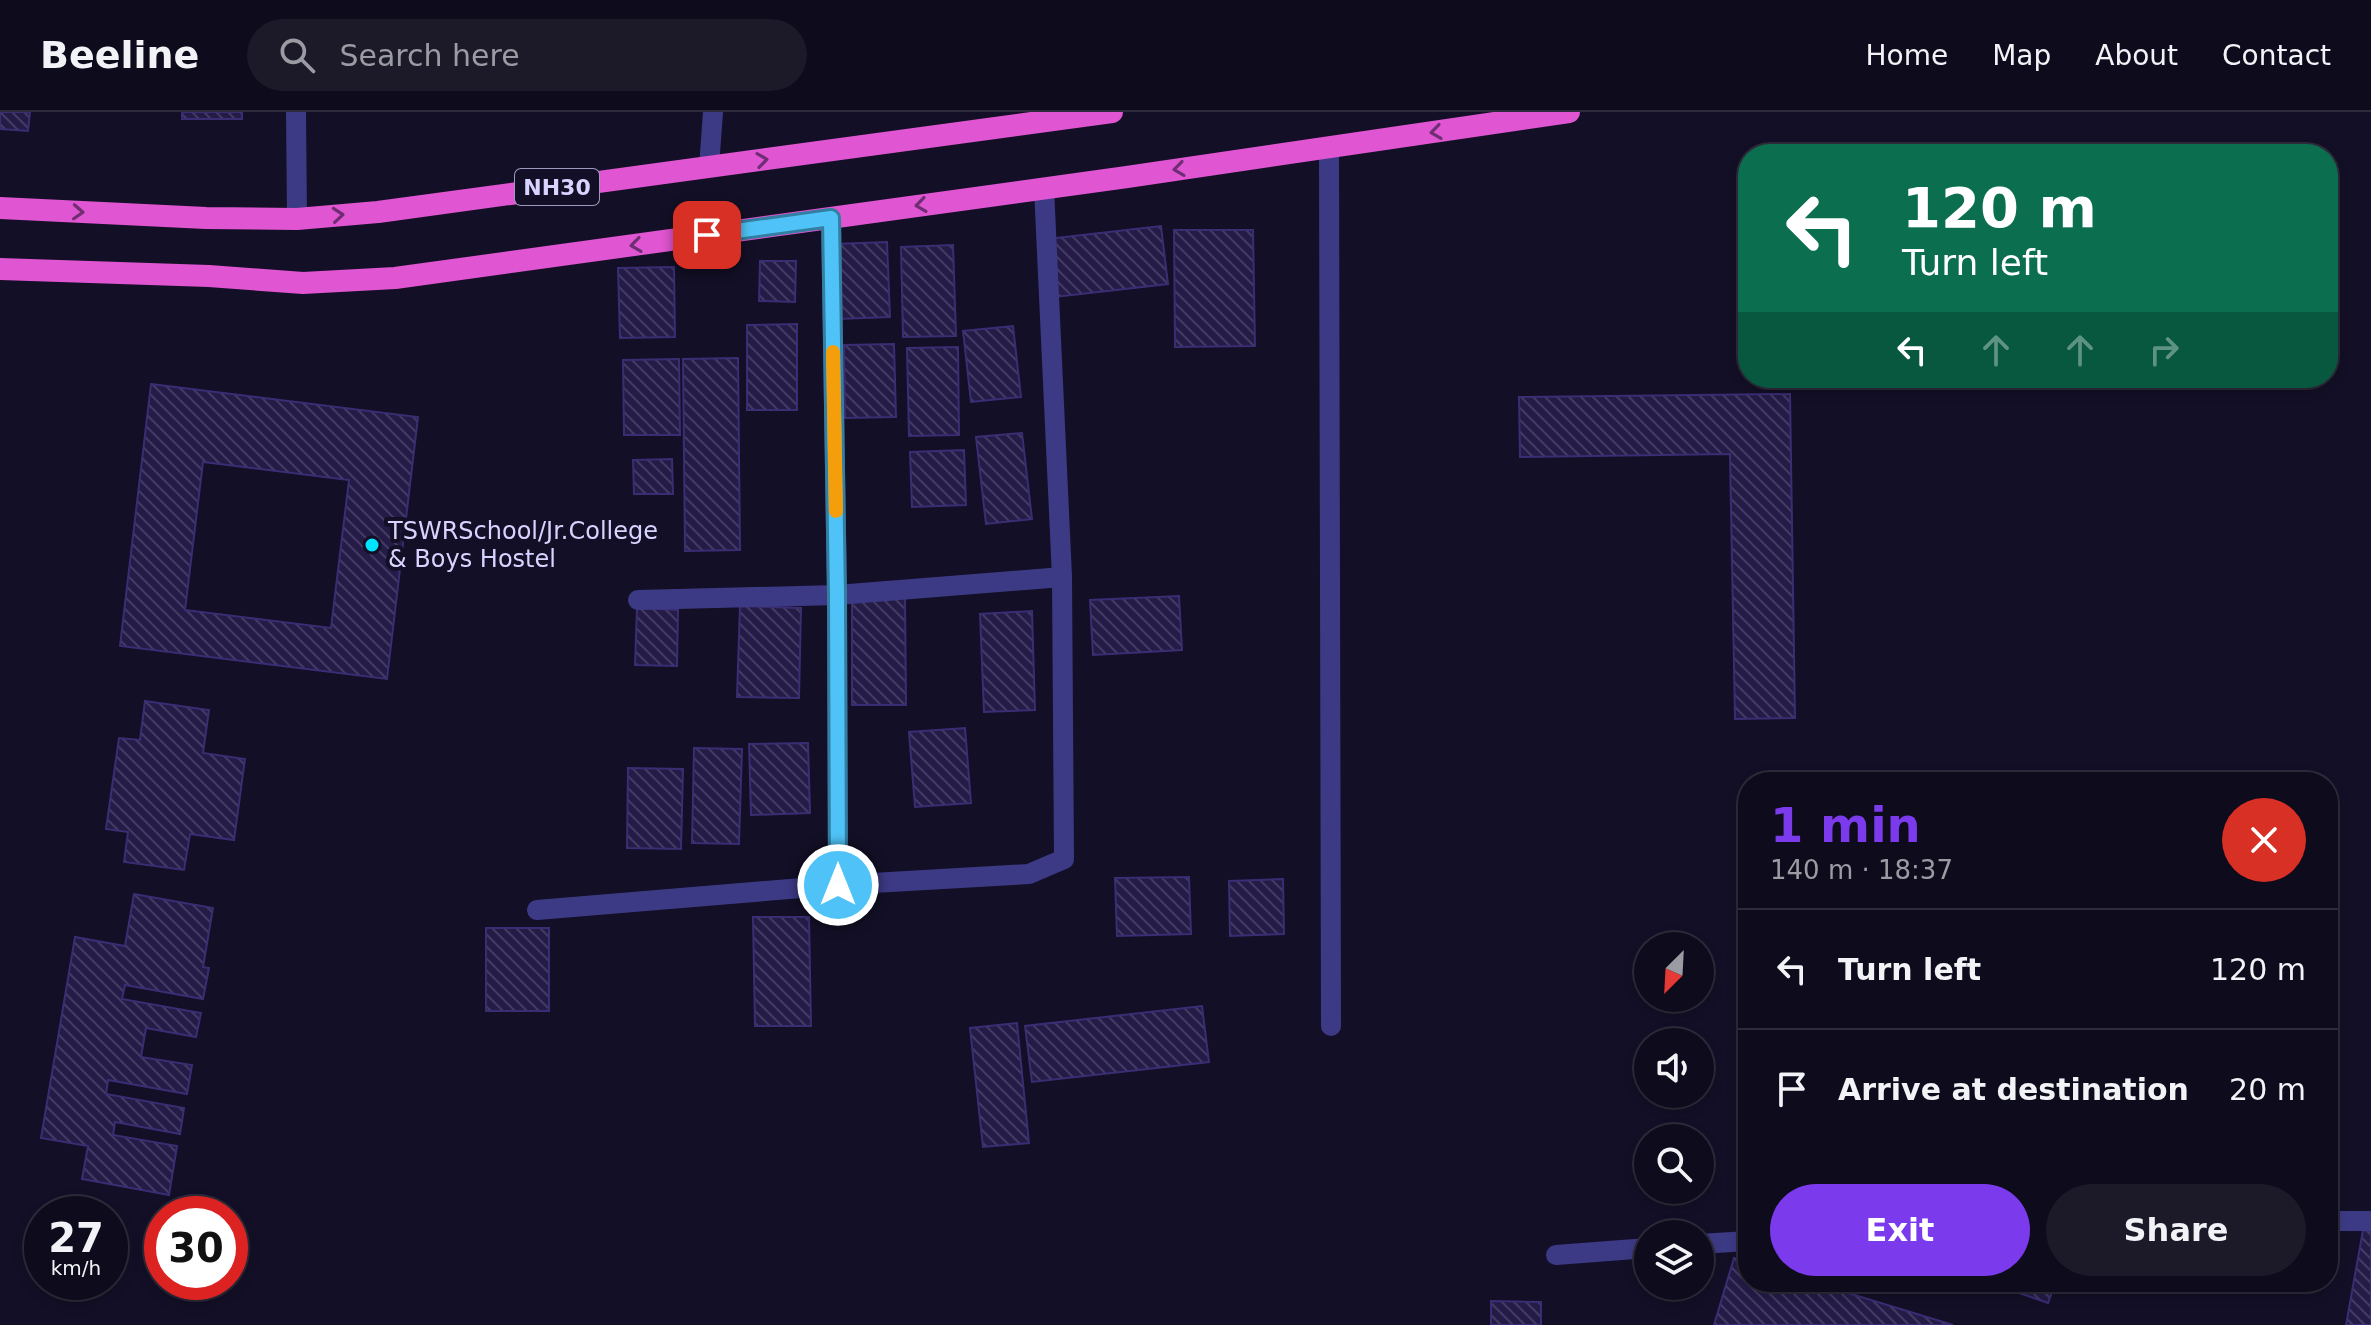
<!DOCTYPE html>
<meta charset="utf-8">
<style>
:root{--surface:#0e0b1c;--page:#1c1929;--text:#f1f3f6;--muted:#9b9ba3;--line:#2e2b3b;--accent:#7c3aed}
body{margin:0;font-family:"DejaVu Sans",sans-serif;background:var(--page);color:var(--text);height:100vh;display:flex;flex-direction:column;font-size:30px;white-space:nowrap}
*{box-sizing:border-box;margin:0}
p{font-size:26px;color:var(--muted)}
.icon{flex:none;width:44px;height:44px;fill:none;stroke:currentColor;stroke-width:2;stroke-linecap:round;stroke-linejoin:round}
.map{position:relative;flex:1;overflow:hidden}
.panel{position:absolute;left:1738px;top:660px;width:600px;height:520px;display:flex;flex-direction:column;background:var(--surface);border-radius:32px;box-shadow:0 4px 12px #0003,0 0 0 2px var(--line)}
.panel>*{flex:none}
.hud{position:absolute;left:1738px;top:32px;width:600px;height:244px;border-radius:32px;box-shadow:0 4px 12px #0003,0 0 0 2px var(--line);background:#0b6e4f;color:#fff;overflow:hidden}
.needle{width:52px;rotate:204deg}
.buttons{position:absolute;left:1634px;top:820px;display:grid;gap:16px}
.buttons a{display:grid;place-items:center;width:80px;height:80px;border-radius:50%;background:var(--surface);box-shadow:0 4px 12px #0003,0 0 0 2px var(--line);font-size:40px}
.speed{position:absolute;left:24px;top:1084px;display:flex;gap:16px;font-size:40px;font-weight:700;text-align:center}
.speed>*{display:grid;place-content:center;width:104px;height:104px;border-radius:50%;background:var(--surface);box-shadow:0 4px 12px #0003,0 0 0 2px var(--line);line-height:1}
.speed small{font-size:20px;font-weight:400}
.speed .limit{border:12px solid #d22;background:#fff;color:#111}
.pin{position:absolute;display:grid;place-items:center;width:68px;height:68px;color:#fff;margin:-34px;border-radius:16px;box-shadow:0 4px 12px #0006}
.me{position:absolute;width:88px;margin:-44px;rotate:0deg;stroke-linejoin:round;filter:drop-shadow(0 0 6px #0008)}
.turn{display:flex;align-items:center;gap:28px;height:168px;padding:0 32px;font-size:36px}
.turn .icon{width:104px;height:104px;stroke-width:2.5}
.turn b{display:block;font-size:56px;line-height:68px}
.lanes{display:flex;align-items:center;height:76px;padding:0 32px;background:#0003;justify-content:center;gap:40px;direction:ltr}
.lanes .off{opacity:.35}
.round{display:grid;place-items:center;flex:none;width:84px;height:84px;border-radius:42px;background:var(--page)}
.headline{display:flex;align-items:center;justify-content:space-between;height:136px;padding:0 32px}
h1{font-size:48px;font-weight:600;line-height:60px;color:var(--accent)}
.action{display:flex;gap:16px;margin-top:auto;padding:16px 32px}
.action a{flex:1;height:92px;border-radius:48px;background:var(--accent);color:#fff;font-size:32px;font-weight:600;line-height:92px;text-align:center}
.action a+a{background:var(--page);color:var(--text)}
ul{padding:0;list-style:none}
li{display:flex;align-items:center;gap:24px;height:120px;padding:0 32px;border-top:2px solid var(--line)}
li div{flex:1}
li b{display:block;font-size:30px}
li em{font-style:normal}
header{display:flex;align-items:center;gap:48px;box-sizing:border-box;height:112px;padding:0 40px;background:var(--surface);border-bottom:2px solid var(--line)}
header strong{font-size:38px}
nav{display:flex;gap:44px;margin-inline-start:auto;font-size:28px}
.search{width:560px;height:72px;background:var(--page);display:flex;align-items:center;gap:20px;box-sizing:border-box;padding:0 28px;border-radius:44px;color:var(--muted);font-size:30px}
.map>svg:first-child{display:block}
.building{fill:url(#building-back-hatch);stroke:#3b2d73;stroke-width:2;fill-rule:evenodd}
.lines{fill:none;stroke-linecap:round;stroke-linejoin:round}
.minor{stroke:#3d3a85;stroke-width:20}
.trunk{stroke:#e055d1;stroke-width:22}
.oneway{stroke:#6f2e73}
.route-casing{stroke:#337fa1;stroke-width:20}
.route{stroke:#4fc3f7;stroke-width:14}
.slow{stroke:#f59e0b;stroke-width:14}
.poi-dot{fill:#00e5ff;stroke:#130f26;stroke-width:3}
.labels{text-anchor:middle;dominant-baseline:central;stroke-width:8;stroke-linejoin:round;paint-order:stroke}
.shield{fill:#130f26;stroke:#9e99be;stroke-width:2}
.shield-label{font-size:22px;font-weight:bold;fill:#d9d4ff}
.poi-label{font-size:24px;fill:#d9d4ff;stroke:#130f26;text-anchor:start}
</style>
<header>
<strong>Beeline</strong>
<div class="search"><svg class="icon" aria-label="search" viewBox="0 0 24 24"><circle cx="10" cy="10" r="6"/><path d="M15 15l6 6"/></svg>Search here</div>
<nav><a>Home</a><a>Map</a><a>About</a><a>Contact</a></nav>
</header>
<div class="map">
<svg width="2371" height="1213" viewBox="0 0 2371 1213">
<defs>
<pattern id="building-back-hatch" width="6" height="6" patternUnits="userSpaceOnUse" patternTransform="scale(2)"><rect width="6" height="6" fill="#241b47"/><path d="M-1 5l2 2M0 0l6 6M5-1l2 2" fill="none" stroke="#433b63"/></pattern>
</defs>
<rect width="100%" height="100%" fill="#130f26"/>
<g class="building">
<path d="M 0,0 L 30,0 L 28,19 L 0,17 Z"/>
<rect x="182" y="0" width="60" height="7"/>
<path d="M 1161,114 L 1168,172 L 1055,185 L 1048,127 Z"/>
<path d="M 1174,118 L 1253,118 L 1255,234 L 1175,235 Z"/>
<path d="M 887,130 L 890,205 L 838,207 L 834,132 Z"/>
<path d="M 953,133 L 956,224 L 903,225 L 901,135 Z"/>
<path d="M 760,149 L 796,149 L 795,190 L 759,189 Z"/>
<path d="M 674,155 L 675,225 L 620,226 L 618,156 Z"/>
<path d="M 797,212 L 797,298 L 747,298 L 747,213 Z"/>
<path d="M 1013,214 L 1021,285 L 971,290 L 963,219 Z"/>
<path d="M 894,232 L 896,305 L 845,306 L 844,233 Z"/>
<path d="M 958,235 L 959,323 L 909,324 L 907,236 Z"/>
<path d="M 738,246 L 740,438 L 685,439 L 683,247 Z"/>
<path d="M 679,247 L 680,323 L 624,323 L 623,248 Z"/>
<path d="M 151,272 L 418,305 L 387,567 L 120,534 ZM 203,350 L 349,368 L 331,516 L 185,498 Z"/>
<path d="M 1790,282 L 1795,606 L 1735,607 L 1730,342 L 1520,345 L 1519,285 Z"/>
<path d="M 1022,321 L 1032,407 L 986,412 L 976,325 Z"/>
<path d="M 964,338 L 966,393 L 912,395 L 910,340 Z"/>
<path d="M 672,347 L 673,382 L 634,382 L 633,348 Z"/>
<path d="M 1179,484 L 1182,538 L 1093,543 L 1090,488 Z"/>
<path d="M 852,486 L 905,486 L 906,593 L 852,593 Z"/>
<path d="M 740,494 L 801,496 L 799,586 L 737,585 Z"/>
<path d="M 637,496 L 678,498 L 677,554 L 635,553 Z"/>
<path d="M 1032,499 L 1035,598 L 984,600 L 980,502 Z"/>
<path d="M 145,589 L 209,598 L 203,641 L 245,647 L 234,728 L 190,722 L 184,758 L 124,750 L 128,720 L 106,717 L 119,626 L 140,628 Z"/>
<path d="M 965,616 L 971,691 L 915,695 L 909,620 Z"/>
<path d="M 808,631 L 810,701 L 751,703 L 749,632 Z"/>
<path d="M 694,636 L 742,637 L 739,732 L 692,731 Z"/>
<path d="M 628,656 L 683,657 L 681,737 L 627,736 Z"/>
<path d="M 1189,765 L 1191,822 L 1117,824 L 1115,766 Z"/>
<path d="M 1283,767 L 1284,822 L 1230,824 L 1229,769 Z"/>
<path d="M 134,782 L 213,796 L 203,855 L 209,856 L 203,887 L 125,873 L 122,887 L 201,901 L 196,925 L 146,916 L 141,945 L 192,953 L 187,982 L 108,968 L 106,982 L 184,996 L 180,1022 L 115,1010 L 113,1023 L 177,1034 L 169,1083 L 82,1067 L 88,1034 L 41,1026 L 75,825 L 125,834 Z"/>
<path d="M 753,805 L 809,805 L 811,914 L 755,914 Z"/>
<rect x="486" y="816" width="63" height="83"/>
<path d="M 1202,894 L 1209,950 L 1032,970 L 1025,914 Z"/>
<path d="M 1017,911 L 1029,1031 L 983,1035 L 970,916 Z"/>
<path d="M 2363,1118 L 2371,1119 L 2371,1213 L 2346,1213 Z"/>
<path d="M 1734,1146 L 1748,1150 L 1748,1170 L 1812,1170 L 1953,1213 L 1714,1213 Z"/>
<path d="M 1988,1170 L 2056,1170 L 2048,1191 Z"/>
<path d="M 1491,1189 L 1541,1190 L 1541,1213 L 1491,1213 Z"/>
</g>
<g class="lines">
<g class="minor">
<path d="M 296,0 L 297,107"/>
<path d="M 1329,35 L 1331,914"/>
<path d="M 709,55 L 713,0"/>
<path d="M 831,106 L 837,483 L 838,773"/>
<path d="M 638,488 L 837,483 L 1062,465"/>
<path d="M 537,798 L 838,773 L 1029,762 L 1064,747 L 1062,465 L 1044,76"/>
<path d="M 2328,1109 L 2371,1109"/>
<path d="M 1700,1132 L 1748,1129"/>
<path d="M 1556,1143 L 1648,1136"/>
</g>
<g class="trunk">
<path d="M 0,96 L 206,106 L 297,107 L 378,100 L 1112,0"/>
<path d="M 0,157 L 209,164 L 303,171 L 395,166 L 1127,65 L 1569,0"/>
</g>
</g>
<defs><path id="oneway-chevron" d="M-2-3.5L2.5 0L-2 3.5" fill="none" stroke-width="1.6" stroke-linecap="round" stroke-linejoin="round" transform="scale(2)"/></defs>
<g class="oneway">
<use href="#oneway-chevron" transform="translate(1436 20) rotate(172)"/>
<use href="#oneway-chevron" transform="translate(762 48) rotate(-8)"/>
<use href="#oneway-chevron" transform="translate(1179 57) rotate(172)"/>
<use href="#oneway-chevron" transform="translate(921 93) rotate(172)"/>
<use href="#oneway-chevron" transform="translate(78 100) rotate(3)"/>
<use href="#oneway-chevron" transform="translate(338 103) rotate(-5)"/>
<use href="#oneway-chevron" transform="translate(636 133) rotate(172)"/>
</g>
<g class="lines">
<defs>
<path id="route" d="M 707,123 L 831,106 L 837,483 L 838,773"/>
</defs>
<use href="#route" class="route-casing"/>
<use href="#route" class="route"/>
<path class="slow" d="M 833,240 L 836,399"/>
</g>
<circle class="poi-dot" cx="372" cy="433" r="8"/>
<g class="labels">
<rect class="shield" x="515" y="57" width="84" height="36" rx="6"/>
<g class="shield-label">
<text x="557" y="75">NH30</text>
</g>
<g class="poi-label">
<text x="388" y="419">TSWRSchool/Jr.College<tspan x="388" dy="28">&amp; Boys Hostel</tspan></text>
</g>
</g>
</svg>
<div class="buttons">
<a><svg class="needle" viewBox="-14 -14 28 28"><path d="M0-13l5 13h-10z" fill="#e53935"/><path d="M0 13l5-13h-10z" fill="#9b9ba3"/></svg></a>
<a><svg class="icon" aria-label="sound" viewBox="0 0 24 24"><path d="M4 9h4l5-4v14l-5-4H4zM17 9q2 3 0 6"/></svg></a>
<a><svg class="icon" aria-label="search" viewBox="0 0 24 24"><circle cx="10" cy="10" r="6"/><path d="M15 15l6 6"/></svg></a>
<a><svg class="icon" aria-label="layers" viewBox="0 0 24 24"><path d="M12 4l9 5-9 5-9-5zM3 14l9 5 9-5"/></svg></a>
</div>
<div class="speed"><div>27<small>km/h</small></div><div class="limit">30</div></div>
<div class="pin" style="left:707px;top:123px;background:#d93025"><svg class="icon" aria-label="arrive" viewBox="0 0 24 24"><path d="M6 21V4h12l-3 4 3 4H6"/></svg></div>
<svg class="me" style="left:838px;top:773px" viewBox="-20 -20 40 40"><circle r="17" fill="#4fc3f7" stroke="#fff" stroke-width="3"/><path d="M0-11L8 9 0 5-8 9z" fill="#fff"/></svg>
<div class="hud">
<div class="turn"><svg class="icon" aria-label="left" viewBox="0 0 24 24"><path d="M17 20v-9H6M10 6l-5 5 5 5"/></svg><div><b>120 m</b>Turn left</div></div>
<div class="lanes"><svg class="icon" aria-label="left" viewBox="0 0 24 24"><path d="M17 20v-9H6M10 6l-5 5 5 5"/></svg><svg class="icon off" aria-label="ahead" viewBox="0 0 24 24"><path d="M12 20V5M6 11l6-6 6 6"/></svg><svg class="icon off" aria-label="ahead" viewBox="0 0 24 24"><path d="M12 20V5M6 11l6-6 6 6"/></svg><svg class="icon off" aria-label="right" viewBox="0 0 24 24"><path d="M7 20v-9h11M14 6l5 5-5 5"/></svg></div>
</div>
<section class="panel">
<div class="headline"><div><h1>1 min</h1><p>140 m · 18:37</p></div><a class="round" style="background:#d93025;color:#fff"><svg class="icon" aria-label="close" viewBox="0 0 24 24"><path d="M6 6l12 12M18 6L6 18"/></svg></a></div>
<ul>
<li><svg class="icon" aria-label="left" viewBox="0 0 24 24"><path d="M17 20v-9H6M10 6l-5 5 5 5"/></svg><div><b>Turn left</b></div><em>120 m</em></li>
<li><svg class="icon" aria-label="arrive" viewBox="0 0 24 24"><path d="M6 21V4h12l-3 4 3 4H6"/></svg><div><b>Arrive at destination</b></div><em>20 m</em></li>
</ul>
<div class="action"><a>Exit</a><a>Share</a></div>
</section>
</div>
